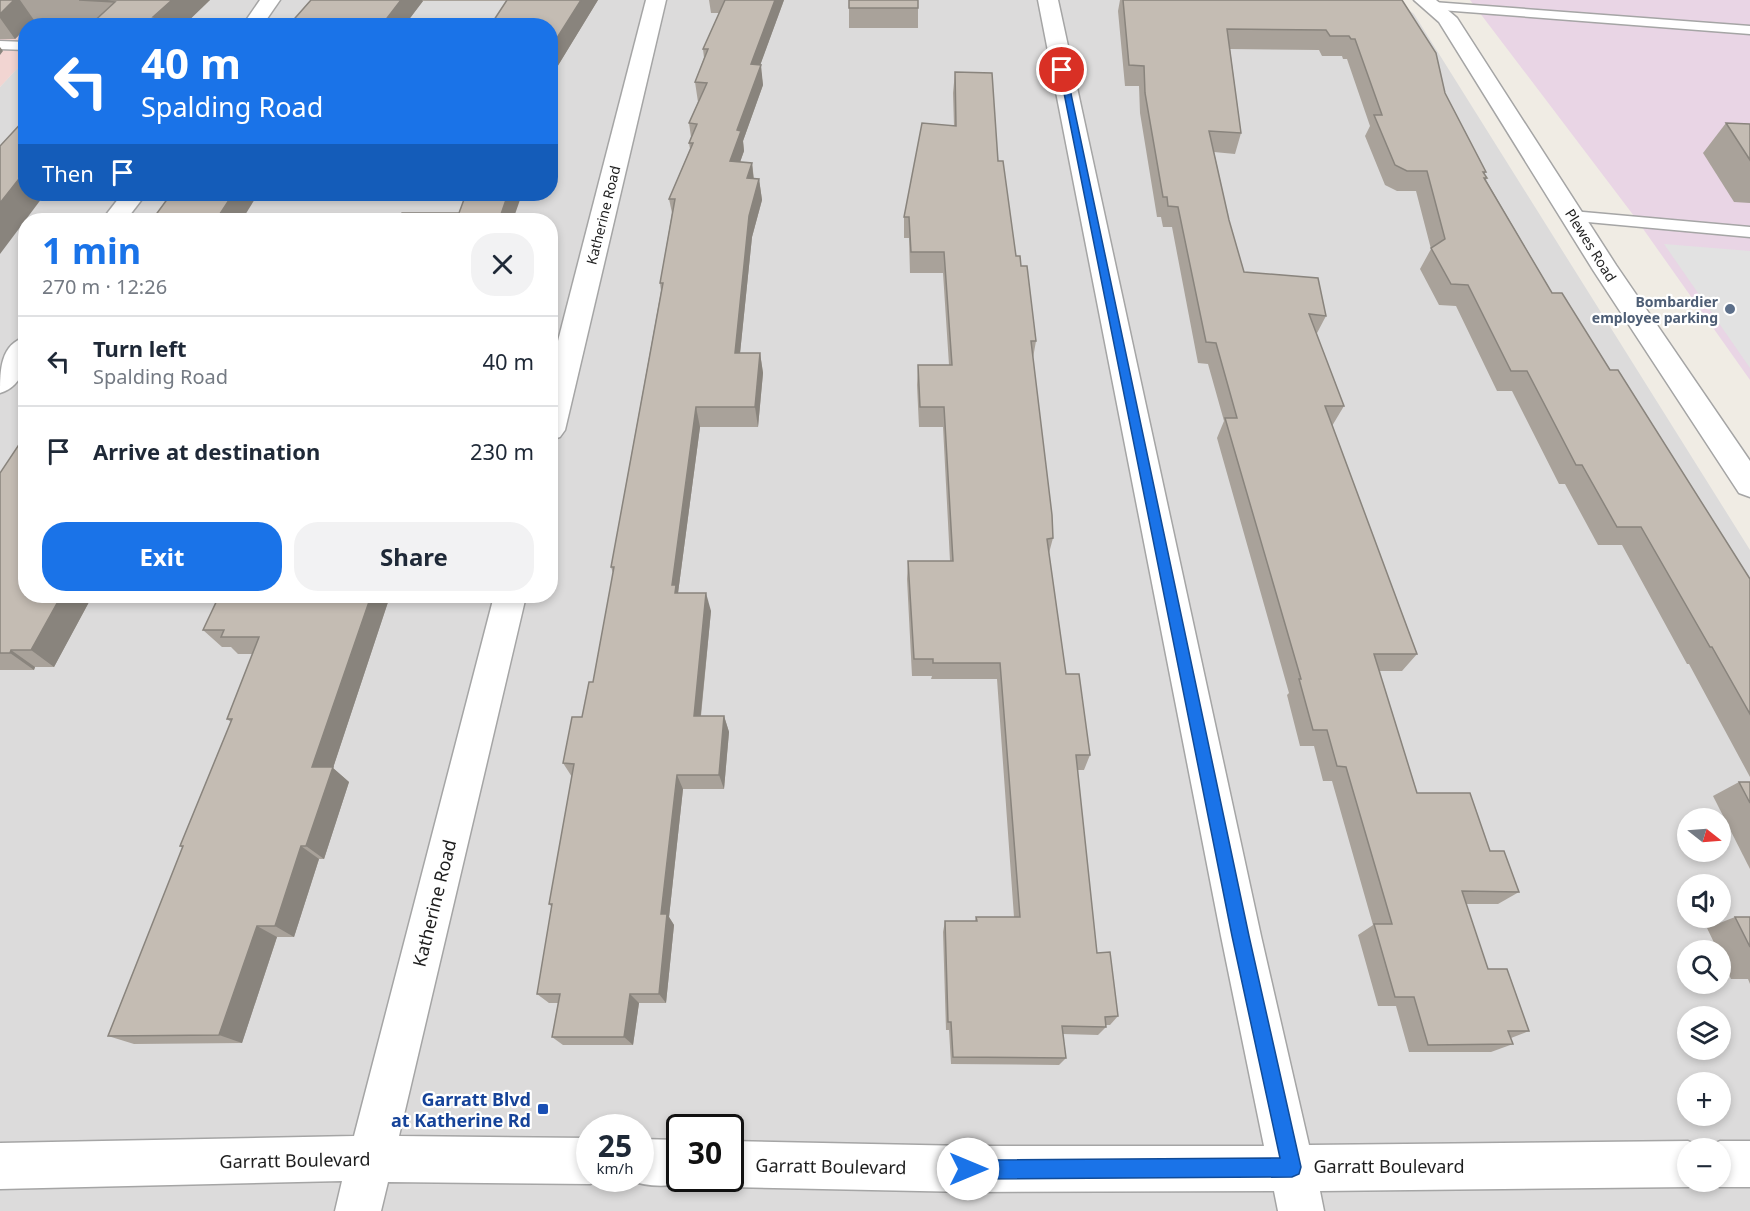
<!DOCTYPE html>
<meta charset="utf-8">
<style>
:root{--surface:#fff;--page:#f2f2f3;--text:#1f2937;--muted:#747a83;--line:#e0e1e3;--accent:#1a73e8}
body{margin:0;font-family:"Noto Sans",sans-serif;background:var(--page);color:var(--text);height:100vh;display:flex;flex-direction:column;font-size:22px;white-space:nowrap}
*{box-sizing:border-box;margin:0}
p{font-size:20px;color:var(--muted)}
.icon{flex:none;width:33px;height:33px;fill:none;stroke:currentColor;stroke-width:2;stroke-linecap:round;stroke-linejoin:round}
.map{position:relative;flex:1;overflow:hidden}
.sheet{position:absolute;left:18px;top:213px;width:540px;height:390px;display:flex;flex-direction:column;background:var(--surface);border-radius:24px;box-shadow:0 3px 9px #0003}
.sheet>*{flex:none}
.hud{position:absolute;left:18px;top:18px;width:540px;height:183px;border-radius:24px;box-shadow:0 3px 9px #0003;background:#1a73e8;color:#fff;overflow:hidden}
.needle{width:39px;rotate:107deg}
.fabs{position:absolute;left:1677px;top:808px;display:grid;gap:12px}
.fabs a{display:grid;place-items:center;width:54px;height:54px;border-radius:50%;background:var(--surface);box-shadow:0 3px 9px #0003;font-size:30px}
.speed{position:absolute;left:576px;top:1114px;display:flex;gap:12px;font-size:30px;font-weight:700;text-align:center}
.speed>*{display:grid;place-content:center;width:78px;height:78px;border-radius:50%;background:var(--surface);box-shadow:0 3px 9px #0003;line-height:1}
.speed small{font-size:15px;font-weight:400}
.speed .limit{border:3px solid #111;border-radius:9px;background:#fff;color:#111}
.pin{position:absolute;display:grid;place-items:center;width:51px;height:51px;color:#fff;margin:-26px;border:3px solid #fff;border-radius:50%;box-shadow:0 2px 6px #0007}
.me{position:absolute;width:66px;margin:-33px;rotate:90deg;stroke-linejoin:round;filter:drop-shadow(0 0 4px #0008)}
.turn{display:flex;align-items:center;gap:21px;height:126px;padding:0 24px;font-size:27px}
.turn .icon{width:78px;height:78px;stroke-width:2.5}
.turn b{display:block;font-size:42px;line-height:51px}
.then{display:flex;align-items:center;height:57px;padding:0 24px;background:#0003;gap:12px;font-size:22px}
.round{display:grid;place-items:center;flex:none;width:63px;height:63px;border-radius:24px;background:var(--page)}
.overview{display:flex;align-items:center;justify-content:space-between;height:102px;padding:0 24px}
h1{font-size:36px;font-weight:700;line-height:45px;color:var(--accent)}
.primary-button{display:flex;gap:12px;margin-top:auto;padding:12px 24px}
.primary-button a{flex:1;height:69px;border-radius:24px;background:var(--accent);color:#fff;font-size:24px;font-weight:700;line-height:69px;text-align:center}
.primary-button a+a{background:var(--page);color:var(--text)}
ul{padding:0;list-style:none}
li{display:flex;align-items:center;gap:18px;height:90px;padding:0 24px;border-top:2px solid var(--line)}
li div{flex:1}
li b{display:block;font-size:22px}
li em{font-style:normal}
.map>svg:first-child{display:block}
.residential{fill:#dcdbdb;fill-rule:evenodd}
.commercial{fill:#f2d5d2}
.industrial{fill:#e9d5e5}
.parking{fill:#e2e2e2}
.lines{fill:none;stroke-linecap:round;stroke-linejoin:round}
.lane-casing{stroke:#a5a5a5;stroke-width:3}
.street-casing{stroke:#a5a5a5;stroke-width:3}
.lane{fill:#fff;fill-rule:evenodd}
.street{fill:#fff;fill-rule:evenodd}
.wall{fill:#a9a29a}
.shaded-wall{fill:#89847d}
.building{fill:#c4bcb3;stroke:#89847d;stroke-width:1.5}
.route{fill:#1a73e8;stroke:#114b97;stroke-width:1.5}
.service-dot{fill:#5c6f8a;stroke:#fff;stroke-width:2}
.transit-dot{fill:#1a4fb4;stroke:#fff;stroke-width:2}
.labels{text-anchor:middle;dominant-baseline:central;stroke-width:4.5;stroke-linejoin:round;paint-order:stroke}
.far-street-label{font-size:14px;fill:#1e1e1e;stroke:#fff}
.far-service-label{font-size:14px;font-weight:bold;fill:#4e5e75;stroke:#fff;text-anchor:end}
.near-street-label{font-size:18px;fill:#1e1e1e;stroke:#fff}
.near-transit-label{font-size:18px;font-weight:bold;fill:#164399;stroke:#fff;text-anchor:end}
</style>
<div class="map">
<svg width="1750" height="1211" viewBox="0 0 1750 1211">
<rect width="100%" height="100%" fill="#f0ece4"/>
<path class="residential" d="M 84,0 L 1346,0 L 1402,4 L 1414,14 L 1750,550 L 1750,1211 L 0,1211 L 0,87 L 25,60 L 26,194 L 550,194 L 550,26 L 59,25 ZM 26,220 L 550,220 L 550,596 L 26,596 ZM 1688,819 L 1720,819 L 1720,852 L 1688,852 ZM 1688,885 L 1720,885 L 1720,918 L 1688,918 ZM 1688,951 L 1720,951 L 1720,984 L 1688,984 ZM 1688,1017 L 1720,1017 L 1720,1050 L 1688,1050 ZM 1688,1083 L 1720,1083 L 1720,1116 L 1688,1116 ZM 590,1128 L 640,1128 L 640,1179 L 590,1179 ZM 680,1128 L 730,1128 L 730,1179 L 680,1179 ZM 1688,1149 L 1720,1149 L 1720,1182 L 1688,1182 Z"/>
<path class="commercial" d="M 0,0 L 84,0 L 59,25 L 26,26 L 25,60 L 0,87 Z"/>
<path class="industrial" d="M 1470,0 L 1750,0 L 1750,380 L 1634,216 Z"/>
<path class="parking" d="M 1664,244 L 1750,251 L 1750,368 Z"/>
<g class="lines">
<defs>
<g id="lane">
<path d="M 1433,2 L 1750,26 L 1750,34 L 1428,9 L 1426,6 L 1428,3 Z"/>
<path d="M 0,41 L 26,42 L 26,50 L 0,49 Z"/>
<path d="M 1572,211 L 1750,227 L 1750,237 L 1566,220 L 1563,216 L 1566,212 Z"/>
</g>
<g id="street">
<path d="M 260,0 L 280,0 L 262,26 L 242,26 Z"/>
<path d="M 646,0 L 666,0 L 565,430 L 560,437 L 550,440 L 550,372 Z"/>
<path d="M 1038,0 L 1058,0 L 1261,936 L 1309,1145 L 1688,1141 L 1704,1148 L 1720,1141 L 1750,1141 L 1750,1187 L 1720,1187 L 1708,1182 L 1720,1182 L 1720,1149 L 1688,1149 L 1688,1182 L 1700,1182 L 1688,1187 L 1320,1191 L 1324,1211 L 1278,1211 L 1274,1191 L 968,1192 L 730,1187 L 714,1180 L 730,1179 L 730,1141 L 968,1146 L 1264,1146 L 1221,936 Z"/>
<path d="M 1414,0 L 1436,0 L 1457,18 L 1616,265 L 1750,461 L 1750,497 L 1739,493 L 1593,270 L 1439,22 Z"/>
<path d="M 122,194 L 146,194 L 126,220 L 102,220 Z"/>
<path d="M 26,337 C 26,359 26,385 0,393 C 0,371 0,344 26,337 Z"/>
<path d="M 494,596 L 526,596 L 399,1136 L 590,1138 L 590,1179 L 602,1179 L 590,1184 L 388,1182 L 381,1211 L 335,1211 L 342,1181 L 0,1189 L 0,1143 L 354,1136 Z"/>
<path d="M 640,1139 L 680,1140 L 680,1179 L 696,1179 C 674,1188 648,1188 626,1179 L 640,1179 Z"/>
</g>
</defs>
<use href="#lane" class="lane-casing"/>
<use href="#street" class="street-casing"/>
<use href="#lane" class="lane"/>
<use href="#street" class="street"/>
</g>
<g class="wall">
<path d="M 0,0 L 210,0 L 183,26 L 89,26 L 91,24 L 34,20 L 15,39 L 0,39 Z"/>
<path d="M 311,0 L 598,0 L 551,77 L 556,97 L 550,106 L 550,26 L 506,1 L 423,1 L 404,26 L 288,26 Z"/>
<path d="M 709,0 L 784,0 L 760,65 L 763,85 L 743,141 L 744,151 L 740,162 L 752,163 L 754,179 L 759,179 L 762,200 L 752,237 L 740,353 L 760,353 L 763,373 L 758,427 L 700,427 L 678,593 L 711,611 L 701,716 L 724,716 L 729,732 L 724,789 L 683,789 L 669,917 L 674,925 L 666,1003 L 639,1003 L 633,1045 L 563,1045 L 552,1037 L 558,1003 L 549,1003 L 537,994 L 552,907 L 549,904 L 572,777 L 563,763 L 582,717 L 593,682 L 613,573 L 611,567 L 661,291 L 660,283 L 672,213 L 669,199 L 690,149 L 689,143 L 691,137 L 689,123 L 698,102 L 695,82 L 704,58 L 703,49 L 719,13 L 711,13 Z"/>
<path d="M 849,0 L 918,8 L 918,28 L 849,28 Z"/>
<path d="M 1120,0 L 1402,0 L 1445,93 L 1486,172 L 1484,174 L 1487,178 L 1486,180 L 1552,293 L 1610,370 L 1750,579 L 1750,777 L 1689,664 L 1687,664 L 1622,545 L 1598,545 L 1565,484 L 1559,484 L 1512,391 L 1497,391 L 1456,306 L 1439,305 L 1420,269 L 1431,249 L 1416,191 L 1397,191 L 1385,185 L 1365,136 L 1370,126 L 1347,59 L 1343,59 L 1342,56 L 1322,56 L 1319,50 L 1230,49 L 1241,133 L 1235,154 L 1214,152 L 1229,220 L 1244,272 L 1326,316 L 1316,335 L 1344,406 L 1332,426 L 1417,654 L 1402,671 L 1379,671 L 1417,793 L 1490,851 L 1519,892 L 1498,904 L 1466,904 L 1488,969 L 1529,1031 L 1511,1038 L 1513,1044 L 1491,1052 L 1409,1052 L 1396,1006 L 1378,1006 L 1358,935 L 1373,925 L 1332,781 L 1323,781 L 1314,746 L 1300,746 L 1287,695 L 1289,693 L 1217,438 L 1224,421 L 1208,364 L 1198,363 L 1172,227 L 1163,227 L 1161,217 L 1157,217 L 1140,113 L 1139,86 L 1125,86 L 1118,11 Z"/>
<path d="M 955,72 L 998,161 L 1016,256 L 1021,266 L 1036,341 L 1033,358 L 1053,538 L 1049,553 L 1066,674 L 1090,755 L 1084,770 L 1077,770 L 1097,953 L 1118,1016 L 1110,1025 L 1106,1025 L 1106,1027 L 1098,1035 L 1063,1034 L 1066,1058 L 1059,1065 L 951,1064 L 949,1030 L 946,1030 L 943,932 L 945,921 L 975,921 L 976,917 L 1014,917 L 997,679 L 931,679 L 932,676 L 912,676 L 907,579 L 908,561 L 950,561 L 943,427 L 919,427 L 917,385 L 918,365 L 949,365 L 943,273 L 910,273 L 909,238 L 904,238 L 904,217 L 954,126 L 953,93 Z"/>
<path d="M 1726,123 L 1750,124 L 1750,203 L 1734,202 L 1703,153 Z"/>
<path d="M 0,473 L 86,599 L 89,602 L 54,667 L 35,667 L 34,670 L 0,670 Z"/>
<path d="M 390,596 L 333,768 L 349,782 L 324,859 L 319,859 L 294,937 L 277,937 L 242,1043 L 134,1044 L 108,1036 L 183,848 L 180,846 L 231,722 L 227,719 L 253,654 L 238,654 L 231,647 L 222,647 L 203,630 Z"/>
<path d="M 1739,782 L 1750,782 L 1750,869 L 1713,796 Z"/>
<path d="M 1735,917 L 1750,917 L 1750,984 L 1748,979 L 1731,979 L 1720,956 L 1720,951 L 1718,951 L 1707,928 Z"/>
</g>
<g class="shaded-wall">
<path d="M 14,0 L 20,0 L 34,20 L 28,26 L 26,26 L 26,28 L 15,39 L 0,18 L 0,14 Z"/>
<path d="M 172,0 L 210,0 L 183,26 L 151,26 L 153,17 Z"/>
<path d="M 401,0 L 422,0 L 423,1 L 404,26 L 381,26 Z"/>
<path d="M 581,0 L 598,0 L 551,77 L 556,97 L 550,106 L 550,49 Z"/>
<path d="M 775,0 L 784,0 L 753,85 L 751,64 Z"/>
<path d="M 0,47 L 3,51 L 0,55 Z"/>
<path d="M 761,65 L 763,85 L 743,141 L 744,151 L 733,182 L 730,161 L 737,130 Z"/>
<path d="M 752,163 L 754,184 L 747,178 Z"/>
<path d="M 26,170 L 26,194 L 45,194 L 0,254 L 0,203 Z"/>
<path d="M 759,179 L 762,200 L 752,237 L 738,373 L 735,353 L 749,216 Z"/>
<path d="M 233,194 L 258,194 L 242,220 L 216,220 Z"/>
<path d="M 508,194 L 522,194 L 513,220 L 499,220 Z"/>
<path d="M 760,353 L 763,373 L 758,427 L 755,407 Z"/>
<path d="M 696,407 L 700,427 L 678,593 L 681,603 L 681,611 L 672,585 Z"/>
<path d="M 706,593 L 711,611 L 699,732 L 694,716 Z"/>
<path d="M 61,596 L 88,596 L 86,599 L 89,602 L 54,667 L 31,650 Z"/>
<path d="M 371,596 L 390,596 L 333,768 L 349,782 L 324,859 L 306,846 L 312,767 Z"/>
<path d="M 11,650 L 35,667 L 34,670 L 10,653 Z"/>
<path d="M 724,716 L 729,732 L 724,789 L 719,775 Z"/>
<path d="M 677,775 L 683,789 L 669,917 L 674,925 L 666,1003 L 659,994 L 661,914 Z"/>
<path d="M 301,846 L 319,859 L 294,937 L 275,926 Z"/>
<path d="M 257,926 L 277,937 L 242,1043 L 219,1035 Z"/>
<path d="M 630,994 L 639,1003 L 633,1045 L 624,1037 Z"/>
</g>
<g class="building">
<path d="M 0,0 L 14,0 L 0,14 Z"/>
<path d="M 79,0 L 172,0 L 153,17 L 159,18 L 151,26 L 89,26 L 115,2 Z"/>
<path d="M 311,0 L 401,0 L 381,26 L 288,26 Z"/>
<path d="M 507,0 L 581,0 L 550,49 L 550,26 L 490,26 Z"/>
<path d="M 725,0 L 775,0 L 751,64 L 761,65 L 737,130 L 741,131 L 730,161 L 752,163 L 747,178 L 759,179 L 749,216 L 735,353 L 760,353 L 755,407 L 696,407 L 672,585 L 676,585 L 675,593 L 706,593 L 694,716 L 724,716 L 719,775 L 677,775 L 661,914 L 667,914 L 659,994 L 630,994 L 624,1037 L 552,1037 L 560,994 L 537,994 L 552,904 L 549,904 L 574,764 L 563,763 L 572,717 L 582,717 L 589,682 L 593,682 L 614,567 L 611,567 L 663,283 L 660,283 L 675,199 L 669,199 L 693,143 L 689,143 L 697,124 L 689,123 L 707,83 L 695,82 L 708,49 L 703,49 Z"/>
<rect x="849" y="0" width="69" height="8"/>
<path d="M 1123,0 L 1402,0 L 1436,53 L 1445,93 L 1486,172 L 1483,172 L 1487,178 L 1484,178 L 1552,293 L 1562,293 L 1610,370 L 1618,370 L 1750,579 L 1750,714 L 1712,647 L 1710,647 L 1641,527 L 1617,527 L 1582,465 L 1576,465 L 1527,371 L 1511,371 L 1468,285 L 1451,284 L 1431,248 L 1445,239 L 1427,171 L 1407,171 L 1395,165 L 1374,115 L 1382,115 L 1355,39 L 1351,39 L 1349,36 L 1330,36 L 1326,30 L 1227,29 L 1241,133 L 1209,131 L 1229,220 L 1244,272 L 1318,278 L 1326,316 L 1309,314 L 1344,406 L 1325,406 L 1417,654 L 1374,654 L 1417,793 L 1470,793 L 1490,851 L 1504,851 L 1519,892 L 1462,891 L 1488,969 L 1507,969 L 1529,1031 L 1508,1031 L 1513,1044 L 1428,1045 L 1414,997 L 1395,997 L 1374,924 L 1392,924 L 1346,767 L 1337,766 L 1327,730 L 1313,730 L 1299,679 L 1301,679 L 1225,418 L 1237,418 L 1216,343 L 1206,342 L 1178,207 L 1168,206 L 1167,197 L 1163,197 L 1145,93 L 1144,66 L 1129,65 Z"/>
<path d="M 955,72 L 992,73 L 998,161 L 1003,161 L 1016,256 L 1020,256 L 1021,266 L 1027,266 L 1036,341 L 1031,341 L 1052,515 L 1053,538 L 1047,539 L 1066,674 L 1079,674 L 1090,755 L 1076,755 L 1097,953 L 1110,952 L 1118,1016 L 1105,1017 L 1106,1027 L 1062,1026 L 1066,1058 L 953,1057 L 951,1022 L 948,1022 L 945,921 L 977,921 L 976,917 L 1020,917 L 1000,663 L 933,663 L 933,659 L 914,659 L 908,561 L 953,561 L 944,407 L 920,407 L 918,365 L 952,365 L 944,252 L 911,252 L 909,217 L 904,217 L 922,123 L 956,126 Z"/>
<path d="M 26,118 L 26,170 L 0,203 L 0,146 Z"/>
<path d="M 1726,123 L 1750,124 L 1750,160 Z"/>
<path d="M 171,194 L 233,194 L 216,220 L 152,220 Z"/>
<path d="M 466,194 L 508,194 L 499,220 L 399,220 L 402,213 L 459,213 Z"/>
<path d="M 26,434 L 26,596 L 61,596 L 31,650 L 11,650 L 10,653 L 0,653 L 0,473 Z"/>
<path d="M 219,596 L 371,596 L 312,767 L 333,767 L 306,846 L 301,846 L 275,926 L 257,926 L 219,1035 L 108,1036 L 183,846 L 180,846 L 232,719 L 227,719 L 259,637 L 221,637 L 224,630 L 203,630 Z"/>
<path d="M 1739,782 L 1750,782 L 1750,803 Z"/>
<path d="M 1735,917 L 1750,917 L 1750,947 Z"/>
</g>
<path class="route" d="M 1059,68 L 1066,70 L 1249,936 L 1301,1167 L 1299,1174 L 1292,1177 L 968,1179 L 961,1176 L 958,1169 L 961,1162 L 968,1160 L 1280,1158 L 1232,936 Z"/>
<circle class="service-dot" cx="1730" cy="309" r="6"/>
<rect class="transit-dot" x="537" y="1103" width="12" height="12" rx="3"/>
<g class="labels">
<g class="far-street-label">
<text transform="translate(603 215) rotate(-76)">Katherine Road</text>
<text transform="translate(1591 245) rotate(58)">Plewes Road</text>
</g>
<g class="far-service-label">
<text x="1718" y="301">Bombardier<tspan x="1718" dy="16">employee parking</tspan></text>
</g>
<g class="near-street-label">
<text transform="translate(434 903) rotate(-76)">Katherine Road</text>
<text transform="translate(295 1160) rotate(-1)">Garratt Boulevard</text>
<text transform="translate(831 1166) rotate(1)">Garratt Boulevard</text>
<text x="1389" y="1166">Garratt Boulevard</text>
</g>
<g class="near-transit-label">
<text x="531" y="1099">Garratt Blvd<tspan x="531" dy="21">at Katherine Rd</tspan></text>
</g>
</g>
</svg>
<div class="fabs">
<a><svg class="needle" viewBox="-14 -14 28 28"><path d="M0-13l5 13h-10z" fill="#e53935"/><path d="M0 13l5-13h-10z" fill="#747a83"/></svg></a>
<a><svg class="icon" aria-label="sound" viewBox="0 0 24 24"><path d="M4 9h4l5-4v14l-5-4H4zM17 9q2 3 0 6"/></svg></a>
<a><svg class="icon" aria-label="search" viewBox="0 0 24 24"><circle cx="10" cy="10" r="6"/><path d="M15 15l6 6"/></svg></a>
<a><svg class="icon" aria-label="layers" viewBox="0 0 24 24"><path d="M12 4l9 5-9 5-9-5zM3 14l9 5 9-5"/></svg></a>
<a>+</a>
<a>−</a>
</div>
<div class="speed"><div>25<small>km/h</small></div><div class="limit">30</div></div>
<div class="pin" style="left:1062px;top:70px;background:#d93025"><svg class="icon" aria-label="arrive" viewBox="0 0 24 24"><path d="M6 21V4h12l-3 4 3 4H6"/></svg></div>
<svg class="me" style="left:968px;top:1169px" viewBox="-20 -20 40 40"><circle r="19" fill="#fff"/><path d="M0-13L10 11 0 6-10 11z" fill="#1a73e8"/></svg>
<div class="hud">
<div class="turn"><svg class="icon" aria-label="left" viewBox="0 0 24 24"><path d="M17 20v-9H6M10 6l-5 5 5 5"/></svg><div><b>40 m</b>Spalding Road</div></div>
<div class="then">Then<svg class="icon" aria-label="arrive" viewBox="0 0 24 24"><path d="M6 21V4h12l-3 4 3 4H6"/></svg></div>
</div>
<section class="sheet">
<div class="overview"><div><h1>1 min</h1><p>270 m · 12:26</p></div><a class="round"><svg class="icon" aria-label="close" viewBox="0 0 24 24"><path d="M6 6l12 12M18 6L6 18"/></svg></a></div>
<ul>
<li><svg class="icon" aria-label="left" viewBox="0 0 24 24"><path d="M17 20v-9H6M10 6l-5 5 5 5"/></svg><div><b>Turn left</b><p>Spalding Road</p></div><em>40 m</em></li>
<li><svg class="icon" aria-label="arrive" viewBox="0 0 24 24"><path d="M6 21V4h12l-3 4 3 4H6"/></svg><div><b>Arrive at destination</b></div><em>230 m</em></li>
</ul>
<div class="primary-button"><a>Exit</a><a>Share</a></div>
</section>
</div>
